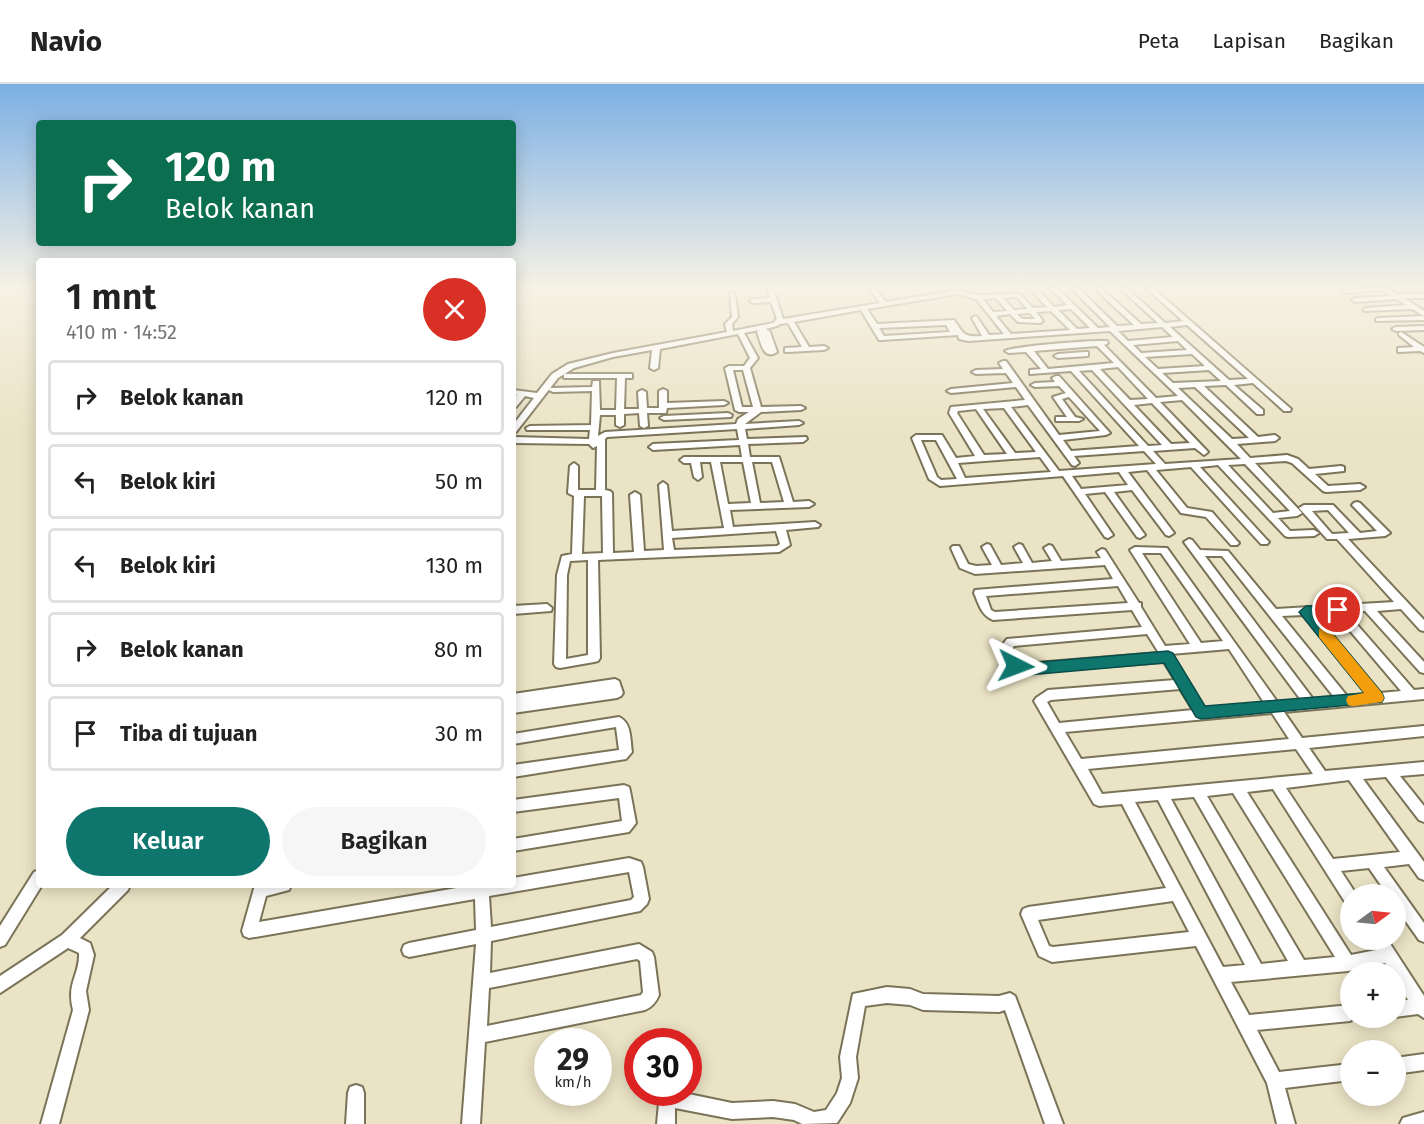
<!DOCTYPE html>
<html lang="id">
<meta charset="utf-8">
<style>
:root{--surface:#fff;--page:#f6f6f6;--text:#222;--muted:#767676;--line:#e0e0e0;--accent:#0f766e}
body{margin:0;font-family:"Fira Sans",sans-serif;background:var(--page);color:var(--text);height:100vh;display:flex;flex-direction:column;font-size:22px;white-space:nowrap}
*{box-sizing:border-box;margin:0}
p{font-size:20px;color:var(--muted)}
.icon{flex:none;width:33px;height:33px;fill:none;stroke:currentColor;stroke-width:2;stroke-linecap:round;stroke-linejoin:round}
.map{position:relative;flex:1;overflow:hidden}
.details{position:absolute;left:36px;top:174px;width:480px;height:630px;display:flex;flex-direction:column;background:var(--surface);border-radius:6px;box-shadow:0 3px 15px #0003}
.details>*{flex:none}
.guide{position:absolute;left:36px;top:36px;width:480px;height:126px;border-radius:6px;box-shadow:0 3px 15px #0003;background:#0b6e4f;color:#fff;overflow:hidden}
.needle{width:39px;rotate:75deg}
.controls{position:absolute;left:1340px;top:800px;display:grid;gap:12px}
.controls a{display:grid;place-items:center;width:66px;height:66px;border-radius:50%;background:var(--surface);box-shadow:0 3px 15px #0003;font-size:30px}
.speed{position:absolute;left:534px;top:944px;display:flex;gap:12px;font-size:30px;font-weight:700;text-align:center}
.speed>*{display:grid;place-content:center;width:78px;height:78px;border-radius:50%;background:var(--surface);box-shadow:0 3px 15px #0003;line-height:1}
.speed small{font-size:15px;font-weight:400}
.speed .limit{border:9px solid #d22;background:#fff;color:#111}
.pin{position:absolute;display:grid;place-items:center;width:51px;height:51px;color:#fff;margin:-26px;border:3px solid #fff;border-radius:50%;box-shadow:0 2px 6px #0007}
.me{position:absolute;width:66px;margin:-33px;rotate:93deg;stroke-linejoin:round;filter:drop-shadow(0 0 4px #0008)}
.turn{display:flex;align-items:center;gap:21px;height:126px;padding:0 30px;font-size:27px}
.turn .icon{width:78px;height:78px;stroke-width:2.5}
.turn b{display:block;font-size:42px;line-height:51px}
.round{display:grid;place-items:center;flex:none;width:63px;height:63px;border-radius:32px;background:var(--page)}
.head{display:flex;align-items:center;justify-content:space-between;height:102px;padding:0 30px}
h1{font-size:36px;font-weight:600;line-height:45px}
.action{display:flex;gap:12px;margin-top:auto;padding:12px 30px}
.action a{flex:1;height:69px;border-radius:36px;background:var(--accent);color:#fff;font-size:24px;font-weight:600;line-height:69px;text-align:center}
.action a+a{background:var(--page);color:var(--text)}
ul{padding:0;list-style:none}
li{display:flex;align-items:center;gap:18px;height:75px;margin:0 12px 9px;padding:0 18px;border:3px solid var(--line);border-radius:6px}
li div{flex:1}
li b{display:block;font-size:22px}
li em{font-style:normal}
header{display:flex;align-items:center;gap:36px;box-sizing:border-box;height:84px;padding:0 30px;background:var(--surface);border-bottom:2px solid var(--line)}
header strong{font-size:28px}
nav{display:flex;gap:33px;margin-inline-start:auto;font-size:21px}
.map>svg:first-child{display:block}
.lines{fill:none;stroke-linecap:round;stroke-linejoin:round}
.minor-casing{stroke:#7b7358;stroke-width:4}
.minor{fill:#fff;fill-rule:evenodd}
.route{fill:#0f766e;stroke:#0a4d48;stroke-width:1.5}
.slow{fill:#f59e0b}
</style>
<header>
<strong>Navio</strong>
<nav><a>Peta</a><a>Lapisan</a><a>Bagikan</a></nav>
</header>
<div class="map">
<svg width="1424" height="1040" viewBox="0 0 1424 1040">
<rect width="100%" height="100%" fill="#ebe3c5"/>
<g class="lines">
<defs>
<g id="minor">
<path d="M 767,204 L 773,204 L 783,235 L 880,219 L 869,204 L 875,204 L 886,218 L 958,206 L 978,211 L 1020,210 L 1033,224 L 1047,223 L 1029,204 L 1036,204 L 1054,223 L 1067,221 L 1050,204 L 1057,204 L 1098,244 L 1110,243 L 1071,204 L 1078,204 L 1117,242 L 1134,241 L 1094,204 L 1101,204 L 1141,240 L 1158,239 L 1120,204 L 1127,204 L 1165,239 L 1183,237 L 1146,204 L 1153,204 L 1291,325 L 1290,327 L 1284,327 L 1253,299 L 1234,301 L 1263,326 L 1263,330 L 1257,330 L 1226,301 L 1204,302 L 1258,353 L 1275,351 L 1279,354 L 1275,357 L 1237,360 L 1250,374 L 1287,371 L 1298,375 L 1309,385 L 1341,382 L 1344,383 L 1344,387 L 1315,390 L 1328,402 L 1360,400 L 1365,403 L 1360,406 L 1326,408 L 1323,407 L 1292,379 L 1286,377 L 1255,379 L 1302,429 L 1297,432 L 1278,434 L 1290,447 L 1314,446 L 1319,449 L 1314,452 L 1288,453 L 1285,452 L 1218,381 L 1200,383 L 1267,456 L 1269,458 L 1267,460 L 1261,460 L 1191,383 L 1156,386 L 1187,424 L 1212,428 L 1237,457 L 1239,459 L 1237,461 L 1231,461 L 1206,433 L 1181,429 L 1147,386 L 1128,388 L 1174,449 L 1169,452 L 1166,451 L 1132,406 L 1114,408 L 1145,451 L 1140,454 L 1137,453 L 1105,408 L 1085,410 L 1113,451 L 1108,454 L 1105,453 L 1063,392 L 940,402 L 929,395 L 912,354 L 916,351 L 942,351 L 956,374 L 975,372 L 949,329 L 951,323 L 1025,316 L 1016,303 L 951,309 L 947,307 L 951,305 L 1013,299 L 1006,289 L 976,290 L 972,288 L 976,286 L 1003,285 L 999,279 L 1003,277 L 1006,277 L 1059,351 L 1100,347 L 1069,313 L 1062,315 L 1075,333 L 1083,335 L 1079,337 L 1056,337 L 1056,333 L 1067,333 L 1053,313 L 1066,309 L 1059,302 L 1035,303 L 1031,301 L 1035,299 L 1055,298 L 1052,294 L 1056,292 L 1059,292 L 1110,349 L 1106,351 L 1063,356 L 1071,367 L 1139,362 L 1071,287 L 1030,290 L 1030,286 L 1041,285 L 1026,268 L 1009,269 L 1005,267 C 1014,262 1094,256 1107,257 L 1108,259 L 1104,261 L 1156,314 L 1178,312 L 1110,247 L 968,257 L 959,255 L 958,251 L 882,256 L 879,256 L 861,226 L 794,238 L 809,263 L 824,262 L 828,264 L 824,266 L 788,268 L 785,268 L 785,264 L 802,263 L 788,239 L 780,240 L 777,242 L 766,245 L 770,248 L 777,268 C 763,277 761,258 757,248 L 759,246 L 744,249 L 758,274 L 750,284 L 761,323 L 801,322 L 805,324 L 801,326 L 761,328 L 745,340 L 799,337 L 803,339 L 799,341 L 745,345 L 747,355 L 806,353 L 807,355 L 803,358 L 748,360 L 750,373 L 779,373 L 793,418 L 809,417 L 814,420 L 809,423 L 730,426 L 733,443 L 815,438 L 820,441 L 818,443 L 786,446 L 790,461 L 779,468 L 598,476 L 600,574 L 598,577 L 594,578 L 560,584 L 556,583 L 554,580 L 557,491 L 562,472 L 572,470 L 574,412 L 568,409 L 570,382 L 574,379 L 578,382 L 578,406 L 596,406 L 597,362 L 593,364 L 589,360 L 513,359 L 513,353 L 589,355 L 590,346 L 527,346 L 526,344 L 530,342 L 591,341 L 592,307 L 553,308 L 549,306 L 550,304 L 592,303 L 593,297 L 599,297 L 600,326 L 616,326 L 617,294 L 564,294 L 564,290 L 632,290 L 632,294 L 625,294 L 624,325 L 639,325 L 638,308 L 642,306 L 646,308 L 647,324 L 659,324 L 659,307 L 663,305 L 667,307 L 667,319 L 724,317 L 728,319 L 724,321 L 667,324 L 666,329 L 647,329 L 648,342 L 644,344 L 640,342 L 639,329 L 624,330 L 624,341 L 620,343 L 616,341 L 616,331 L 600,331 L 598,352 L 605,348 L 736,340 L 738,335 L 749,328 L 739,328 L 735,326 L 725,284 L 729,282 L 744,282 L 750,274 L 738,250 L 660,265 L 658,284 L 654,286 L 650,284 L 652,266 L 613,273 L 574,284 L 558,294 L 516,348 L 513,348 L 513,341 L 534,314 L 525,312 L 516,323 L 513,323 L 513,316 L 517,311 L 513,310 L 513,306 L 537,309 L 552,290 L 568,280 L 613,269 L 727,248 L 725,240 L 732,233 L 730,209 L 735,210 L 738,233 L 732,240 L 733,247 L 773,239 L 777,235 L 771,218 L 753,219 L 750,217 L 753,215 L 770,214 ZM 958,210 L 976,215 L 1004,250 L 989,251 L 977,233 L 975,232 L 972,234 L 982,252 C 963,253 964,250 954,236 L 877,240 L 867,225 ZM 1015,213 L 1018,214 L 1027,225 L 1014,226 L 1003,214 ZM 996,214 L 1007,227 L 993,228 L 983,215 ZM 1071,225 L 1090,244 L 1077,245 L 1058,226 ZM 1051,227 L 1070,246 L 1011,250 L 996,232 L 1010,230 L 1018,238 L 1040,239 L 1043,237 L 1036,228 ZM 1030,229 L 1035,235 L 1022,235 L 1017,230 ZM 946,241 L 950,248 L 884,252 L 879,244 ZM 1187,241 L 1248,295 L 1229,296 L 1170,243 ZM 1162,243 L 1173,253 L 1128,257 L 1118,247 ZM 1178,257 L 1187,266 L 1141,269 L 1133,261 ZM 1097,262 L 1114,279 L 1048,285 L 1034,267 ZM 1192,270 L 1205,282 L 1158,285 L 1145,273 ZM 1118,283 L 1148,315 L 1130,316 L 1100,285 ZM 733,286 L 743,286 L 753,323 L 742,323 ZM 1092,286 L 1162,361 L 1148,362 L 1079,287 ZM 1209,286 L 1221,297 L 1173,299 L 1162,289 ZM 1195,303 L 1249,354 L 1232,355 L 1178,304 ZM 1182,316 L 1241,375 L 1165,380 L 1153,367 L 1195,364 L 1204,371 L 1208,368 L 1160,318 ZM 1152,319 L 1190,359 L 1171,360 L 1134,321 ZM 1028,321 L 1072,381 L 1075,382 L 1079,379 L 1074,372 L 1144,367 L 1156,380 L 1059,387 L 1011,323 ZM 1004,324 L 1036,368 L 1015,369 L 983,325 ZM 976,325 L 1007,370 L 984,371 L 957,329 L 958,327 ZM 737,345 L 739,356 L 653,360 L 649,363 L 653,366 L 740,361 L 742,373 L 684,373 L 680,376 L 684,379 L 691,379 L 694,393 L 698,396 L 702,393 L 700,378 L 711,378 L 724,444 L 672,447 L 667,401 L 663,398 L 659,401 L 664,466 L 644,467 L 640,411 L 635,408 L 630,411 L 634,468 L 613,469 L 612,409 L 610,407 L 605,406 L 605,355 L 607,353 ZM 921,356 L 936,356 L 957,395 L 941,396 L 937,393 ZM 1040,373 L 1051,388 L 965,394 L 958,379 ZM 720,378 L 743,378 L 751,419 L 728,420 ZM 752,378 L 772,378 L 784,418 L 760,419 ZM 1245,380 L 1290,427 L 1273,429 L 1228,381 ZM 1119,388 L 1128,401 L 1081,405 L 1072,392 ZM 584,412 L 602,412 L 603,469 L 582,470 ZM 776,447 L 780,460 L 777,462 L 674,466 L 672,454 ZM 588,476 L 588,571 L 566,575 L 567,491 L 570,477 Z"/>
<path d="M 1361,204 L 1388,204 L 1398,210 L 1424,210 L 1424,214 L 1404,214 L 1424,227 L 1424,236 L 1376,237 L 1376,235 L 1378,234 L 1424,232 L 1412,225 L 1364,227 L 1364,225 L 1366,224 L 1406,221 L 1397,215 L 1355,218 L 1352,216 L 1355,214 L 1391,212 L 1383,206 L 1345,209 L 1342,207 L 1345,205 Z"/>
<path d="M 1424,242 L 1424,246 L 1396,247 L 1392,245 L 1396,243 Z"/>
<path d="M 1401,248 L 1424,263 L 1424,269 L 1420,267 L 1398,268 L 1398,264 L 1414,263 L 1399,251 L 1399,249 Z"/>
<path d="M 1085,268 L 1088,268 L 1088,272 L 1058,274 L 1054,272 L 1058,270 Z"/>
<path d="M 728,329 L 732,331 L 731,333 L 664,336 L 660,334 L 664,332 Z"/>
<path d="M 1357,418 L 1360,419 L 1390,449 L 1385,452 L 1348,455 L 1424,536 L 1424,547 L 1420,546 L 1401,525 L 1377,527 L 1424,578 L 1424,589 L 1420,588 L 1365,527 L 1346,528 L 1414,606 L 1424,605 L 1424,615 L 1284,628 L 1302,654 L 1424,642 L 1424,652 L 1309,664 L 1325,687 L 1424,678 L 1424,690 L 1400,692 L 1424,722 L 1424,738 L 1419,736 L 1386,693 L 1363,695 L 1424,778 L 1424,796 L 1419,794 L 1409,780 L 1384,783 L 1424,839 L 1424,858 L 1419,856 L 1395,822 L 1395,810 L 1387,810 L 1369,784 L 1341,787 L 1356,810 L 1350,810 L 1350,820 L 1345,818 L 1273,705 L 1247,708 L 1351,871 L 1376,866 L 1371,855 L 1387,855 L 1424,912 L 1424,934 L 1418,930 L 1395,933 L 1395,917 L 1408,916 L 1395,895 L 1395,888 L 1391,888 L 1385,879 L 1348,887 L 1231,898 L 1249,931 L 1350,921 L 1350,933 L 1356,933 L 1350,937 L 1257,946 L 1279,988 L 1350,980 L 1350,996 L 1285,1004 L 1295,1040 L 1277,1040 L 1267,999 L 1196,862 L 1052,878 L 1039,872 L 1021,830 L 1023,825 L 1028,823 L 1166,804 L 1122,720 L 1099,722 L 1094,720 L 1034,617 L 1036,614 L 1048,606 L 1175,596 L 1164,578 L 1022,589 L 1011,585 L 1000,564 L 1007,555 L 1142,543 L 1132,526 L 993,536 C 981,531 979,520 974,509 L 975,506 L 1113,495 L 1105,481 L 975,490 L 960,484 L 951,464 L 953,462 L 959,462 L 968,480 L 976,482 L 992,481 L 982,463 L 987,460 L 990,461 L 1001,481 L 1023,479 L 1014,463 L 1019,460 L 1022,461 L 1032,479 L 1052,477 L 1044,464 L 1049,461 L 1052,462 L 1061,477 L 1101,474 L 1097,468 L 1102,465 L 1105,466 L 1139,519 L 1141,519 L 1141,523 L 1165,562 L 1190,560 L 1130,466 L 1135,463 L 1167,464 L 1278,619 L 1301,616 L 1184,458 L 1189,455 L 1192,456 L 1200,466 L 1228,467 L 1276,525 L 1394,518 L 1337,455 L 1327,455 L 1299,424 L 1304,421 L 1333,421 L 1360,449 L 1377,447 L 1354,423 L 1352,421 L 1354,419 ZM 1328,426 L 1349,449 L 1332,450 L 1312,427 ZM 1142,469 L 1161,469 L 1223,557 L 1201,559 ZM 1205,472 L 1222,472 L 1334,613 L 1313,615 ZM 1118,502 L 1128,519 L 995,528 L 991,526 L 986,512 ZM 1335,529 L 1401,607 L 1380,609 L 1315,530 ZM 1303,531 L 1367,610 L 1347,612 L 1282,532 ZM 1147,550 L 1159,569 L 1023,580 L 1019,579 L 1012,565 L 1014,562 ZM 1229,565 L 1265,620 L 1205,625 L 1171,570 ZM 1180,605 L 1193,626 L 1059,639 L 1047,618 L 1051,616 ZM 1272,629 L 1289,655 L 1081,675 L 1065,648 ZM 1296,665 L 1313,690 L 1102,710 L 1088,685 ZM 1349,696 L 1400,768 L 1333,775 L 1286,704 ZM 1233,709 L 1335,873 L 1304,876 L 1207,712 ZM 1194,713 L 1288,877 L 1261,880 L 1171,715 ZM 1158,716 L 1245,881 L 1223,883 L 1135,718 ZM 1173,817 L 1189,848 L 1053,863 L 1049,862 L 1038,836 Z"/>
<path d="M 547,520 L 552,524 L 551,527 L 513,530 L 513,522 Z"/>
<path d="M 615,595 L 619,597 L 623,609 L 621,612 L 617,614 L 513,629 L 513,610 Z"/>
<path d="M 619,633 C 632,639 630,656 632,668 L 626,675 L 513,693 L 513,681 L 619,666 L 616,643 L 513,660 L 513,650 Z"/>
<path d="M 624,701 L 629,703 L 630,707 L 636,739 L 629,748 L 513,767 L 513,755 L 622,737 L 619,714 L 513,728 L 513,716 Z"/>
<path d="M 629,774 L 641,778 L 643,783 L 649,815 L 647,820 L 640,827 L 491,857 L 490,889 L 639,860 L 652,868 L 654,873 L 659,911 C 656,918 652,923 645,926 L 485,958 L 480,1040 L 462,1040 L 476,860 L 409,873 L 404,871 L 402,866 L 404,861 L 409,859 L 476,846 L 475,815 L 249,854 L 244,852 L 242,847 L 255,801 L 291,801 L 289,806 L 266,812 L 259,838 L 474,801 L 513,801 L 513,794 ZM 629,788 L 634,813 L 631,816 L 491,843 L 489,812 ZM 637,875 L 640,877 L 643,908 L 641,911 L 487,942 L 489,904 Z"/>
<path d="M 39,786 L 39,801 L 42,801 L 5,861 L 0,863 L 0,842 L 34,788 Z"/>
<path d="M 113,801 L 130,801 L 128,806 L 80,854 L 90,859 L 94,871 L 86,907 L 89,926 L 59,1040 L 41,1040 L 73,926 C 66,899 80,891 79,869 L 68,864 L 0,909 L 0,892 L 62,851 Z"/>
<path d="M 887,903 L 910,905 L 923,910 L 999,912 L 1010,909 L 1015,912 L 1063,1040 L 1045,1040 L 1005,926 L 999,928 L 923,926 L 910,921 L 887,919 L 865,922 L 856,973 L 858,994 L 850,1019 L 837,1039 L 802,1040 L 794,1036 L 773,1033 L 732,1035 L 675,1024 L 675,1040 L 657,1040 L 660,1008 L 679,1008 L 732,1019 L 773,1017 L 795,1020 L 814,1028 L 826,1026 L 837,1009 L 842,994 L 840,973 L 853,910 Z"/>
<path d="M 1424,970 L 1424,986 L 1395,990 L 1395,974 Z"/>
<path d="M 356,1001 L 362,1003 L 364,1009 L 364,1040 L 346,1040 L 348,1009 L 350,1003 Z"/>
<path d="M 1424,1028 L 1424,1040 L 1400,1040 L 1403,1034 Z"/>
</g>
</defs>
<use href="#minor" class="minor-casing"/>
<use href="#minor" class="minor"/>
</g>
<linearGradient id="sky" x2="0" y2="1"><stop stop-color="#7bafe4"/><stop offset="0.58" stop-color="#f6f2e5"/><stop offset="1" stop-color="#f6f2e5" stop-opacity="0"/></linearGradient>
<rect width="1424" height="349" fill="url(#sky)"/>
<path class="route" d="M 1338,521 L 1345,526 L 1343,530 L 1318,532 L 1382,609 L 1384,614 L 1382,618 L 1201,635 L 1196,633 L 1164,579 L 1028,591 L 1010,586 L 1008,582 L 1016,576 L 1028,579 L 1168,567 L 1173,569 L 1205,622 L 1364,609 L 1299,528 L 1306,522 Z"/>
<path class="slow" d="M 1324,543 L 1329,545 L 1382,609 L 1384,614 L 1382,618 L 1353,622 L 1348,621 L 1346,616 L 1348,612 L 1364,609 L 1319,553 L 1319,545 Z"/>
</svg>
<div class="controls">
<a><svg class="needle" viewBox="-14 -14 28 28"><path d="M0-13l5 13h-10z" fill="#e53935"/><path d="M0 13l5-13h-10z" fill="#767676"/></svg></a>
<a>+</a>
<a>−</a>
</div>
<div class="speed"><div>29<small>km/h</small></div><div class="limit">30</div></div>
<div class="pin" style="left:1338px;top:526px;background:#d93025"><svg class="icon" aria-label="arrive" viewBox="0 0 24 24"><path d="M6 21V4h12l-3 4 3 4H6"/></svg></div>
<svg class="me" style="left:1016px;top:582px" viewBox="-20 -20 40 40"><path d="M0-17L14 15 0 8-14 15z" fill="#0f766e" stroke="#fff" stroke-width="4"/></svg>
<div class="guide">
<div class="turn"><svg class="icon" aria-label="right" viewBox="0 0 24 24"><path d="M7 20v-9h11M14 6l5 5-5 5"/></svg><div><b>120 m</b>Belok kanan</div></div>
</div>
<section class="details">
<div class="head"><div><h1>1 mnt</h1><p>410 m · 14:52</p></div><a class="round" style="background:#d93025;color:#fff"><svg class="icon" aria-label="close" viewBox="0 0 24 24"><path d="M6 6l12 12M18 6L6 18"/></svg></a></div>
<ul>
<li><svg class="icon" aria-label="right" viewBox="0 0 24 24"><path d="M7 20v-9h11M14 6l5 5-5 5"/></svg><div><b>Belok kanan</b></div><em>120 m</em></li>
<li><svg class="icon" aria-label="left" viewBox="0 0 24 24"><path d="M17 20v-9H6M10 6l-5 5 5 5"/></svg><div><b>Belok kiri</b></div><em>50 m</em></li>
<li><svg class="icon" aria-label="left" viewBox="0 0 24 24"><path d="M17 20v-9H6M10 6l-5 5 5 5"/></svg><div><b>Belok kiri</b></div><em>130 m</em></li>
<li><svg class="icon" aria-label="right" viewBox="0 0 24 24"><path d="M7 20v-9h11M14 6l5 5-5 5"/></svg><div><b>Belok kanan</b></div><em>80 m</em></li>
<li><svg class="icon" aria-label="arrive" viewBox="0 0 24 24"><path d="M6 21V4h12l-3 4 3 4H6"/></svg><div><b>Tiba di tujuan</b></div><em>30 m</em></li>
</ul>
<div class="action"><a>Keluar</a><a>Bagikan</a></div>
</section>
</div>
